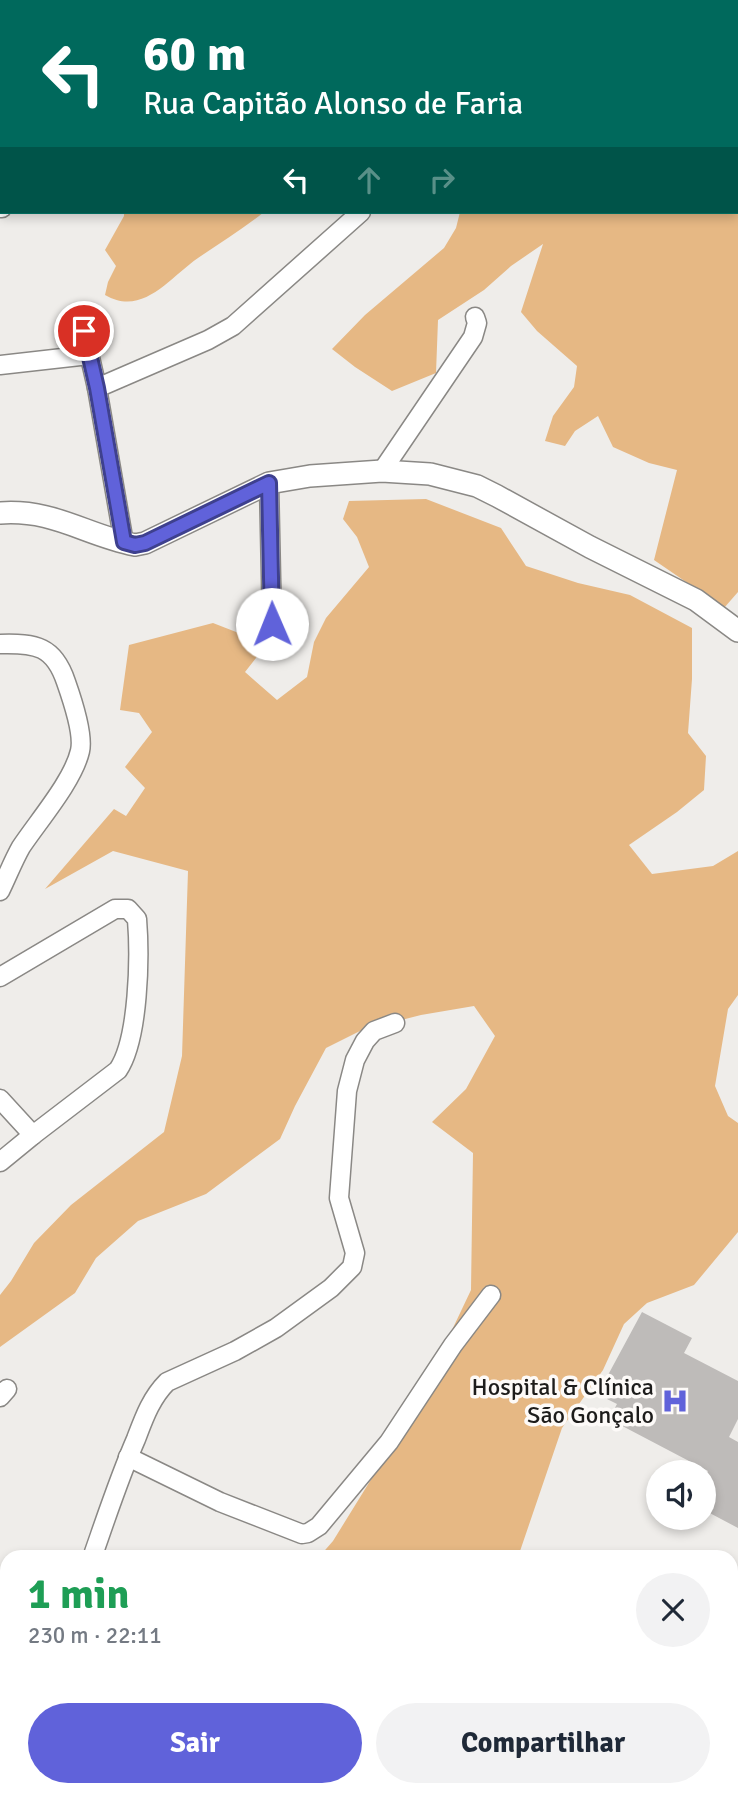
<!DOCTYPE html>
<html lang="pt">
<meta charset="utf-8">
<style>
:root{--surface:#fff;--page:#f2f2f3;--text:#1f2937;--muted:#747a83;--accent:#6062da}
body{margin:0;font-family:Signika,sans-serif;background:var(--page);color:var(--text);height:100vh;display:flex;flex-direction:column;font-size:26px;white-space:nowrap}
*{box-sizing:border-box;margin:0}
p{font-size:23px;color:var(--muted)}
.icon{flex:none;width:38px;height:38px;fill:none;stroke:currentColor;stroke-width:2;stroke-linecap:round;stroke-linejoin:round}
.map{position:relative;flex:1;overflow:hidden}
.details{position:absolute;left:0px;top:1550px;width:738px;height:247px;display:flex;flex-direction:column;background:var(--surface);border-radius:21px 21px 0 0;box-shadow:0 4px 10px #0003}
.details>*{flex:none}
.top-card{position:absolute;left:0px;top:0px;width:738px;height:214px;box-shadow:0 4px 10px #0003;background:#00695c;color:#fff;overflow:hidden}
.tools{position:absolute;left:646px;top:1460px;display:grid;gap:14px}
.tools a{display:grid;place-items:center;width:70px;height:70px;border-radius:50%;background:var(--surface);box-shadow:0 4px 10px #0003;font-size:35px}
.pin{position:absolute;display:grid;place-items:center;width:60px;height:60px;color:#fff;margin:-30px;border:4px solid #fff;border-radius:50%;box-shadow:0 2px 7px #0007}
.me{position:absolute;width:77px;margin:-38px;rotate:359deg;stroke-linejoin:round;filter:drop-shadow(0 0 5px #0008)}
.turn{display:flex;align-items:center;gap:24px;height:147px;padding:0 28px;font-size:32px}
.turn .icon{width:91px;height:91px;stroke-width:2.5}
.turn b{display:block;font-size:49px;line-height:60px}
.lanes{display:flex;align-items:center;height:66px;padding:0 28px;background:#0003;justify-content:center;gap:35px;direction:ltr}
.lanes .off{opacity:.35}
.round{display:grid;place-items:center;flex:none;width:74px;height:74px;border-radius:37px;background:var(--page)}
.overview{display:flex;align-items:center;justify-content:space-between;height:119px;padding:0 28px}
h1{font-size:42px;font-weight:800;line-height:52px;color:#1e9e55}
.cta{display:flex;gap:14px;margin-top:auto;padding:14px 28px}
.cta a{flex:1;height:80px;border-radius:42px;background:var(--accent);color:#fff;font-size:28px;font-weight:800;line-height:80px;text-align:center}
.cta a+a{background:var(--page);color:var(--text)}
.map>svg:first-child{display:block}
.built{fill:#e9e1d9}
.green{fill:#e6b884}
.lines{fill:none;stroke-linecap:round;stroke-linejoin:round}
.stream{stroke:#4290a7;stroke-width:4.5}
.building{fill:#bebbb9}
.minor-casing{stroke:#8a8885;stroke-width:21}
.tertiary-casing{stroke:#8a8885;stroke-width:24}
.minor{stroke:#fff;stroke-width:18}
.tertiary{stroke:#fff;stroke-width:21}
.route-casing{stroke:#3e408e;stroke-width:18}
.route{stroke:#6062da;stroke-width:12}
.labels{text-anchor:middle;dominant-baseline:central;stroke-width:7;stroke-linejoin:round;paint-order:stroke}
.poi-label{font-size:24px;fill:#1d1c1b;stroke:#fdfaf8;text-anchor:end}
</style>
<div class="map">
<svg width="738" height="1797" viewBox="0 0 738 1797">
<rect width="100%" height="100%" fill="#efedea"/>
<path class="built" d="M 732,1646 L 738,1650 L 738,1726 L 732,1723 Z"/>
<g class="green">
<path d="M 82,0 L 293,0 L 298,2 L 81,2 Z"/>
<path d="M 502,0 L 738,0 L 738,592 L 724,608 L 654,560 L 677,470 L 649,463 L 613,447 L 598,416 L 575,431 L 565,446 L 545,441 L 553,416 L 574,387 L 577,366 L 537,331 L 521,312 L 543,244 L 511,266 L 484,290 L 438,320 L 436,373 L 392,391 L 355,367 L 332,349 L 365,315 L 444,248 L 456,228 L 460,212 L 737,212 L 737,2 L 502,2 Z"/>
<path d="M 2,84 L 2,201 L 0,202 L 0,86 Z"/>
<path d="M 124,212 L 264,212 C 243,229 220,243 198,258 C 169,278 143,317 105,295 L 108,282 L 116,266 L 105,250 L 124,216 Z"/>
<path d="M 426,499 L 501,528 L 526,566 L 578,583 L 630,595 L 692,628 L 692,679 L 688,733 L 706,756 L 704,790 L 677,812 L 629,845 L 652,874 L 713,866 L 738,851 L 738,995 L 728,1009 L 715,1086 L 728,1116 L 738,1123 L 738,1232 L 694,1285 L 647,1303 L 624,1324 L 603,1370 L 562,1428 L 518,1557 L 319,1557 L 333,1541 L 414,1410 L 471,1290 L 473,1153 L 432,1122 L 466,1089 L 495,1036 L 474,1006 L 421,1015 L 362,1030 L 326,1048 L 295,1106 L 280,1139 L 206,1194 L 138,1221 L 96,1258 L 75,1293 L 0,1347 L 0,1295 L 11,1281 L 34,1243 L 71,1205 L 164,1132 L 182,1056 L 188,871 L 113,851 L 45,889 L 114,809 L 126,816 L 145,788 L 125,767 L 152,732 L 139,713 L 120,710 L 129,645 L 213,623 L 267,644 L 245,672 L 277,700 L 307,677 L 314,642 L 326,618 L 369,567 L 357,537 L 343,519 L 349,501 Z"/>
<path d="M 266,1790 L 385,1790 L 382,1797 L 265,1797 Z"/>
</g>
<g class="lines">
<g class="stream">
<path d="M 93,2 L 94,0"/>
<path d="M 0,122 L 2,120"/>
</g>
</g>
<path class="building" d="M 642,1312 L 692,1338 L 684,1353 L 738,1381 L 738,1419 L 729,1437 L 738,1442 L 738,1528 L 704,1510 L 704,1479 L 708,1471 L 609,1419 L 617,1404 L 607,1399 L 617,1380 L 608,1375 Z"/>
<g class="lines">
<defs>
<g id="minor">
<path d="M 400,0 L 401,2"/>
<path d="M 0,208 L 2,208"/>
<path d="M 84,331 L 97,388 L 124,543"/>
<path d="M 0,365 L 89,355"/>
<path d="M 97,388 L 208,340 L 233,326 L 361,212"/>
<path d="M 382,471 L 473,337 L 477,323 L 475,317"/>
<path d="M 269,483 L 272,624"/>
<path d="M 0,644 C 36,643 54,646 66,682 C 72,699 84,734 80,751 C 73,781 39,820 21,847 C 13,861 7,877 0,891"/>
<path d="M 0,977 L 115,909 L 128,909 L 137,919 C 140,956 139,1039 118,1070 L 33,1135"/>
<path d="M 0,1099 L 33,1135 L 0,1162"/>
<path d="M 0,1397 L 7,1389"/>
<path d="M 128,1457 L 220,1502 L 302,1534 L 308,1533 L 319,1526 L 389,1442 L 453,1345 L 491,1295"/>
<path d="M 92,1558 C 106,1518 119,1478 136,1439 C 144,1418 151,1398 167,1382 L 235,1351 L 276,1328 L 331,1288 L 352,1267 L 355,1253 L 339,1198 L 347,1091 L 355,1060 L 365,1041 L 374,1031 L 395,1023"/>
<path d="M 0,1730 L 7,1737"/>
<path d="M 732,1787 L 738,1789"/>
<path d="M 64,1790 L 72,1797"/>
</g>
<path id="tertiary" d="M 0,513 C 54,509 85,535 135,545 L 145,543 L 269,483 L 310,476 L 382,471 L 430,474 L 477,486 L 497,496 L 590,547 L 696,600 L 738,631"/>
</defs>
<use href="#minor" class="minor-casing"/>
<use href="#tertiary" class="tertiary-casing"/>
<use href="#minor" class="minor"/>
<use href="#tertiary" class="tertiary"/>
</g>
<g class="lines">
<defs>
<path id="route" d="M 84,331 L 97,388 L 124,542 L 135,545 L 145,543 L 269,483 L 272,624"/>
</defs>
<use href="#route" class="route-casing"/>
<use href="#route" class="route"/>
</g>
<defs>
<symbol id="hospital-bare" viewBox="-9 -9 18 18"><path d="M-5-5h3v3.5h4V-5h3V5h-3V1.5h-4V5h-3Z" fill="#6062da" stroke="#fdfaf8" stroke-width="2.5" paint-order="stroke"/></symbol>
</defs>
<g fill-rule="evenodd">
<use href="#hospital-bare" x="656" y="1382" width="38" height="38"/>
</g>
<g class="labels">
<g class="poi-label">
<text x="654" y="1387">Hospital &amp; Clínica<tspan x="654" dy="28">São Gonçalo</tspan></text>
</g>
</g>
</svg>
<div class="tools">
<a><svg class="icon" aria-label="sound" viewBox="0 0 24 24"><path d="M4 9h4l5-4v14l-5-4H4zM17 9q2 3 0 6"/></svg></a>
</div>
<div class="pin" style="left:84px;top:331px;background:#d93025"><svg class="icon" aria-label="arrive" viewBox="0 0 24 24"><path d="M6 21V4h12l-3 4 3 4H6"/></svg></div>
<svg class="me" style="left:272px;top:624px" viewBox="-20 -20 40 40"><circle r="19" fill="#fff"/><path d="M0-13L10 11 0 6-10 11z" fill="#6062da"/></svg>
<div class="top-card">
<div class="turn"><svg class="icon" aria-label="left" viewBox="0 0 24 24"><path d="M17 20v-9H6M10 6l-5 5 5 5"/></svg><div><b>60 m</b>Rua Capitão Alonso de Faria</div></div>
<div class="lanes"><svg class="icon" aria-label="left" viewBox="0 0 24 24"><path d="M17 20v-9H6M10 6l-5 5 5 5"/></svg><svg class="icon off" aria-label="ahead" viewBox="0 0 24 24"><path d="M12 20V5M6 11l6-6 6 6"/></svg><svg class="icon off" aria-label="right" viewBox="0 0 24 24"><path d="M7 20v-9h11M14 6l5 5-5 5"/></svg></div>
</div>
<section class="details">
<div class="overview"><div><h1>1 min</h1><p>230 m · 22:11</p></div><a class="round"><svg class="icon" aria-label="close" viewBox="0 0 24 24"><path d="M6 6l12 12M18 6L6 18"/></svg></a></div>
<div class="cta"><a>Sair</a><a>Compartilhar</a></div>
</section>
</div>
